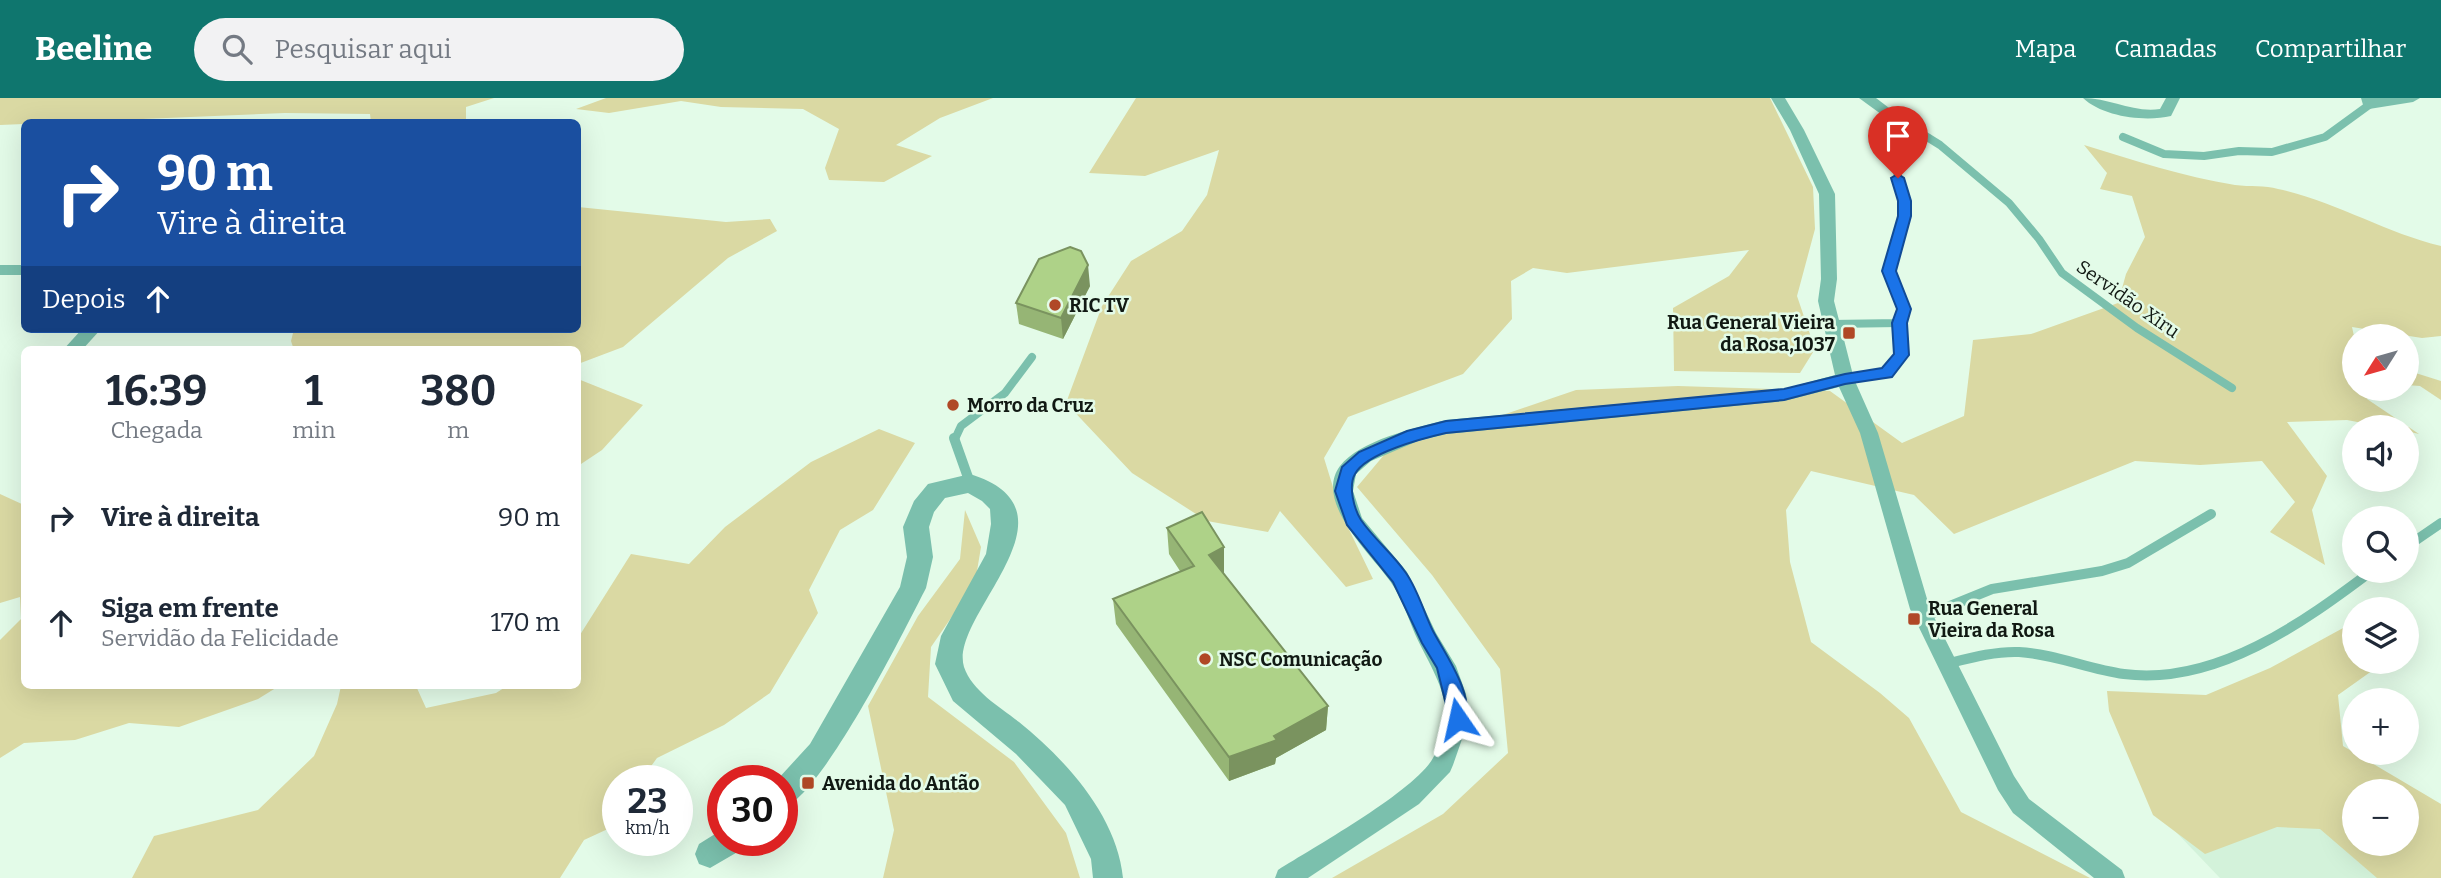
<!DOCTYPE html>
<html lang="pt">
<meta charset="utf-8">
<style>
:root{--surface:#fff;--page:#f2f2f3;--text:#1f2937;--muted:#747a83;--accent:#0f766e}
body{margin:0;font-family:Bitter,serif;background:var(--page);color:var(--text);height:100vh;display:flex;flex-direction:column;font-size:26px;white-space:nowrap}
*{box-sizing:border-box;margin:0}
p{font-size:23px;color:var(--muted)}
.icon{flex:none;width:38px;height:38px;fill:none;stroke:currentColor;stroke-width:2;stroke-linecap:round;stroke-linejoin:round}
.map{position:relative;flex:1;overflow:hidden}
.drawer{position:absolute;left:21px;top:248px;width:560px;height:343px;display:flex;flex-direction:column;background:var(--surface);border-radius:10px;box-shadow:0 7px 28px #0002}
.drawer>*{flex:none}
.top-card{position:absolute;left:21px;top:21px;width:560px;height:214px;border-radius:10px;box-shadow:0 7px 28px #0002;background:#1a4fa0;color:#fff;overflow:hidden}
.needle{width:46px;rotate:233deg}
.controls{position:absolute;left:2342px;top:226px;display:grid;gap:14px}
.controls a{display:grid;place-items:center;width:77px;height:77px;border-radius:50%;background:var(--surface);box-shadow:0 7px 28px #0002;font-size:35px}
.speed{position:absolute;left:602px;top:667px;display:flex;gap:14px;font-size:35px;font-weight:700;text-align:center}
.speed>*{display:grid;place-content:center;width:91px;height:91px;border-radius:50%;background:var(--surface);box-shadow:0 7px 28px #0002;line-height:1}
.speed small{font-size:18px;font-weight:400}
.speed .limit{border:10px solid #d22;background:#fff;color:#111}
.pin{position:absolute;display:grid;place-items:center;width:60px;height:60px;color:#fff;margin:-72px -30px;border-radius:50% 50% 50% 0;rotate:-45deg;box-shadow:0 0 7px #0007}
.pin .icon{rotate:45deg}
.me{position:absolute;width:77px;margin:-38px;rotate:349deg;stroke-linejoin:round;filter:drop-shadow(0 0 5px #0008)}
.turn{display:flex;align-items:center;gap:24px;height:147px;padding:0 21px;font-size:32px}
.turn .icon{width:91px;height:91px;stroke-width:2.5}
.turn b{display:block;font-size:49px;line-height:60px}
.then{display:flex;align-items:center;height:66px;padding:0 21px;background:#0003;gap:14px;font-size:26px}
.eta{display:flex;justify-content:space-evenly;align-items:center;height:119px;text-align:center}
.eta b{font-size:42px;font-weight:700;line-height:49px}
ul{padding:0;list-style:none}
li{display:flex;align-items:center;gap:21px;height:105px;padding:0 21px}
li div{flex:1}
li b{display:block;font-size:26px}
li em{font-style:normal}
header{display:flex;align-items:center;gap:42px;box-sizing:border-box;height:98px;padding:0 35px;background:var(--accent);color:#fff}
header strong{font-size:33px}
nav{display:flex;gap:38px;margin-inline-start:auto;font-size:24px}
.search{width:490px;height:63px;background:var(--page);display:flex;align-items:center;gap:18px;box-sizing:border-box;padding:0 24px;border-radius:38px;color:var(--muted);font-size:26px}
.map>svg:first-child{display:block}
.built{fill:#d3f2da}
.green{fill:#dad9a3;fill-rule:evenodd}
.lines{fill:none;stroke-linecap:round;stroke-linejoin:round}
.service-far1{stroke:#7bc0ad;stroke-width:8}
.service{stroke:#7bc0ad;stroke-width:10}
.minor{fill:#7bc0ad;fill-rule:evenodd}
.tertiary{fill:#7bc0ad;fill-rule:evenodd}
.wall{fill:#96b575}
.shaded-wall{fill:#7a935f}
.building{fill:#aed288;stroke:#7a935f;stroke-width:2}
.route{fill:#1a73e8;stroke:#114b97;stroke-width:2}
.poi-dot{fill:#b04826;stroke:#e3fbe8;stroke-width:2.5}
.labels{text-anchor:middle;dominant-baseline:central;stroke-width:5;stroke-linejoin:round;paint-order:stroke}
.street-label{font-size:19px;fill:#111913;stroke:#e3fbe8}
.poi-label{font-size:19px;font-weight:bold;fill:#111913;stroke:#e3fbe8;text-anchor:start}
</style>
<header>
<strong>Beeline</strong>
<div class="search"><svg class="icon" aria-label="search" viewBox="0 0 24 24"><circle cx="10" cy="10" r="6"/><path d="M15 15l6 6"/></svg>Pesquisar aqui</div>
<nav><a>Mapa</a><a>Camadas</a><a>Compartilhar</a></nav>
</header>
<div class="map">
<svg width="2441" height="780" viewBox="0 0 2441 780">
<rect width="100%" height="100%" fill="#e3fbe8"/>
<path class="built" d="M 2304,706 L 2400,780 L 2220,780 L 2175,733 Z"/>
<g class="green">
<path d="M 0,0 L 494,0 L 466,9 L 466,24 L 371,24 L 370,16 L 285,15 L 0,27 Z"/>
<path d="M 606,0 L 993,0 L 940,20 L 896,47 L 932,58 L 884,84 L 829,82 L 825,70 L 839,31 L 803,11 L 721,9 L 681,3 L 609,15 L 576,11 Z"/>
<path d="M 1136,0 L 1770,0 L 1813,89 L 1815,131 L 1797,198 L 1815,251 L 1800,275 L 1674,273 L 1673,210 L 1729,178 L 1749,152 L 1567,175 L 1533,170 L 1511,183 L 1512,221 L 1463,276 L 1348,319 L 1324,360 L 1341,415 L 1373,481 L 1346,489 L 1280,413 L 1268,434 L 1207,423 L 1132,375 L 1066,305 L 1102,208 L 1131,163 L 1182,133 L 1207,97 L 1219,52 L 1145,78 L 1089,75 Z"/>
<path d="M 2084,47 C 2134,62 2184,79 2235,87 C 2250,89 2265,87 2278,91 C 2335,103 2385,135 2441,148 L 2441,238 L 2422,240 L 2352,229 L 2354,238 L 2354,290 L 2372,291 L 2367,301 L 2419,336 L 2406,333 L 2406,329 L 2383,329 L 2347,322 L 2287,324 L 2327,378 L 2312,412 L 2325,467 L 2270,434 L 2295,404 L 2262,363 L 2200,367 L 2135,363 L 1954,436 L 1914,397 L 1811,373 L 1786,412 L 1790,464 L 1811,544 L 1880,595 L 1909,620 L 1961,714 L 2090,780 L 1332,780 L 1443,716 L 1508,655 L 1500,571 L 1432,477 L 1357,389 L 1389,351 L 1453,334 L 1576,292 L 1678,288 L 1830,293 L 1902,345 L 1964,318 L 1973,242 L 2031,236 L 2118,205 L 2126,176 L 2145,139 L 2132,98 L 2100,91 L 2107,75 Z"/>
<path d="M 578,109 L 726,124 L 770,121 L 777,133 L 728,160 L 623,249 L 578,266 L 578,252 L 294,252 L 291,243 L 294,231 L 578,231 Z"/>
<path d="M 2406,272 L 2441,283 L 2441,302 L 2420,288 L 2406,287 Z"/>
<path d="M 578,281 L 643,307 L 602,352 L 578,368 Z"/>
<path d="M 879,331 L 915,345 L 873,412 L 840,432 L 809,492 L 818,515 L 770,595 L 724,627 L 657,660 L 641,682 L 618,682 L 618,718 L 610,730 L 584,742 L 560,780 L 132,780 L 154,738 L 258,712 L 314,658 L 337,606 L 341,588 L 416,588 L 426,610 L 496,595 L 507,588 L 578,588 L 578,540 L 631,456 L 689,466 L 725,429 L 811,364 Z"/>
<path d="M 0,396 L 24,407 L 24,588 L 279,588 L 258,601 L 179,629 L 129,625 L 75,642 L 24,645 L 0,660 L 0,542 L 21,521 L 20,499 L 0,505 Z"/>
<path d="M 965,412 L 981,449 L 975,485 L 931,549 L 928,599 L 1014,664 L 1066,735 L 1080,780 L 883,780 L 894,732 L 868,608 L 918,518 L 960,461 Z"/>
<path d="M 2354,524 L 2354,564 L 2373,564 L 2376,570 L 2338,597 L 2343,648 L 2441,706 L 2441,780 L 2377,780 L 2320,731 L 2277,729 L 2205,756 L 2153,717 L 2109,613 L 2107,593 L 2206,597 L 2270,570 ZM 2406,693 L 2406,746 L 2354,746 L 2354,693 Z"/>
</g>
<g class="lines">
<g class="service-far1">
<path d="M 1890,16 L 1940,47 L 2009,105 L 2039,141 L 2062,175 L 2137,230 L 2232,290"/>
<path d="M 2123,39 L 2164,56 L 2204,58 L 2239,53 L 2272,54 L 2325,39 L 2369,7"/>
<path d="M 1831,226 L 1899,225 L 1904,211 L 1889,173 L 1898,146 L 1904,103 L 1895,66 L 1890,16"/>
<path d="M 1845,281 L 1887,275 L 1901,257 L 1899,225"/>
<path d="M 955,341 L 961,328 L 1005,295 L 1032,259"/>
</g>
<g class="service">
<path d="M 954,340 L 970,385"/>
<path d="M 2406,449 L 2441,425"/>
<path d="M 1923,519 L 1992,491 L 2102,473 L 2128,465 L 2211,416"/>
<path d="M 1946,566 C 1970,560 1995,553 2019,554 C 2055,556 2088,571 2124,576 C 2216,588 2304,524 2373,472"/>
</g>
<g class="minor">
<path d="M 1771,0 L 1785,0 L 1804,32 L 1835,96 L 1837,181 L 1834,203 L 1840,226 L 1854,281 L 1878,335 L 1930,511 L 2014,678 L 2029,701 L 2122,772 L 2125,780 L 2094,780 L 2013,715 L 1998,692 L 1910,511 L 1860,335 L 1839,289 L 1784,303 L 1446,336 L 1418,343 L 1371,363 L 1356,376 L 1353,393 L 1362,420 L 1407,474 L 1436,535 L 1456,568 L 1466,596 L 1469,621 L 1453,667 L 1450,674 L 1419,706 L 1308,780 L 1275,780 L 1278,772 C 1314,749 1415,693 1433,660 C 1461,609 1436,581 1415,536 C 1408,519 1401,498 1390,483 C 1372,457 1313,404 1340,368 C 1360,342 1415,330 1446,322 L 1784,291 L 1835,277 L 1818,203 L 1821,181 L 1819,96 L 1790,32 Z"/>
<path d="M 1859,0 L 1876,0 L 1897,16 L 1890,20 L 1885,19 Z"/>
<path d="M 2083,0 C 2110,0 2133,15 2160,11 L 2166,0 L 2180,0 L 2171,18 C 2145,24 2103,19 2083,0 Z"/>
<path d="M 2361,0 L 2420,0 L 2413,4 L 2369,11 L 2364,10 Z"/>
<rect x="0" y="167" width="24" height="10"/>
<path d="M 82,231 L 101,231 L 82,252 L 63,252 Z"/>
</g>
<g class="tertiary">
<path d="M 970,376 C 1089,413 948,518 964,569 C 972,593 1000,609 1019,624 C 1066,662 1117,718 1123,780 L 1093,780 L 1091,761 L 1065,707 L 1016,656 L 953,603 L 935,566 L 941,538 L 986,456 L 991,426 L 990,411 L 982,403 L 968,395 L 945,400 L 934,414 L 929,429 L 933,459 L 926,490 C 903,535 823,696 782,711 L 782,682 L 777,682 L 810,646 L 900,489 L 907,459 L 903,429 L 914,403 L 928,386 Z"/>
<path d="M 723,731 L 723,742 L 745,742 L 741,752 L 710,770 L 699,766 L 695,756 L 699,746 Z"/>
</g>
</g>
<g class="wall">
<path d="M 1090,188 L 1063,241 L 1019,226 L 1016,205 Z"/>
<path d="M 1167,430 L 1224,449 L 1223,475 L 1328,608 L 1326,632 L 1276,660 L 1275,666 L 1229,683 L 1116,526 L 1113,501 L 1180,473 L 1169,456 Z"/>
</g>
<g class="shaded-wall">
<path d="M 1088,167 L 1090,188 L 1063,241 L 1061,220 Z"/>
<path d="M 1224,449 L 1224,475 L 1210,483 L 1209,457 Z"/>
<path d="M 1328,608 L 1326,632 L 1276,660 L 1275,666 L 1229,683 L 1229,659 L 1274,638 Z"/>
</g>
<g class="building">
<path d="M 1070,149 L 1081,153 L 1088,167 L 1061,220 L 1016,205 L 1039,161 Z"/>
<path d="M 1202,414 L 1224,449 L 1209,457 L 1328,608 L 1274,638 L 1277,642 L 1229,659 L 1113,501 L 1194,468 L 1167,430 Z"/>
</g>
<path class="route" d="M 1898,76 L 1904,80 L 1911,103 L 1911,118 L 1896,173 L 1911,211 L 1907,225 L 1909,257 L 1892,279 L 1845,286 L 1784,302 L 1446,335 C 1424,340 1366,355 1355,376 C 1348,388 1354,411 1361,422 C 1374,441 1393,456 1406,475 C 1418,492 1424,515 1433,533 C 1445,556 1477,600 1464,627 L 1458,629 L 1451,627 L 1437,570 L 1422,545 L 1393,484 L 1347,427 L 1335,393 L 1342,369 L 1359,354 L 1407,333 L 1446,323 L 1784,291 L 1845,276 L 1882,270 L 1894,256 L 1892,225 L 1897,211 L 1882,173 L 1898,118 L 1898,103 L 1891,80 Z"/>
<g class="poi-dot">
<circle cx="1055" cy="207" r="7"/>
<rect x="1842" y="228" width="14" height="14" rx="3.5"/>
<circle cx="953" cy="307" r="7"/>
<rect x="1907" y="514" width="14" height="14" rx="3.5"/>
<circle cx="1205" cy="561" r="7"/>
<rect x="801" y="678" width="14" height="14" rx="3.5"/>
</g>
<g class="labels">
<g class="street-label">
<text transform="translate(2128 201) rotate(35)">Servidão Xiru</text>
</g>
<g class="poi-label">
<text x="1069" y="207">RIC TV</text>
<text x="1835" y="224" text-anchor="end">Rua General Vieira<tspan x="1835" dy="22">da Rosa,1037</tspan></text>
<text x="967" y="307">Morro da Cruz</text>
<text x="1928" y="510">Rua General<tspan x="1928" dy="22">Vieira da Rosa</tspan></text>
<text x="1219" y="561">NSC Comunicação</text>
<text x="822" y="685">Avenida do Antão</text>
</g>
</g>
</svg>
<div class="controls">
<a><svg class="needle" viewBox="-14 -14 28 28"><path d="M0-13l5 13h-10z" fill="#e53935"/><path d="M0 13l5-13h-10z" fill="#747a83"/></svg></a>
<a><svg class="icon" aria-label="sound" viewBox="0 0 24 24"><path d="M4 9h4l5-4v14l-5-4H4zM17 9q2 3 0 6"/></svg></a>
<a><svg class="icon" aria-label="search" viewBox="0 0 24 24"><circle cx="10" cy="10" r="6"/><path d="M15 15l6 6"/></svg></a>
<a><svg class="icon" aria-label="layers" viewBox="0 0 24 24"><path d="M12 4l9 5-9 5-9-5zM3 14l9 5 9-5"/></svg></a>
<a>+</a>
<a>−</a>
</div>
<div class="speed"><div>23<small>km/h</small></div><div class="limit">30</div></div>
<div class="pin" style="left:1898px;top:80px;background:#d93025"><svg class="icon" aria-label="arrive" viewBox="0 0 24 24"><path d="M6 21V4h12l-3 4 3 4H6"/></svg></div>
<svg class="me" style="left:1458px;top:621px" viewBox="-20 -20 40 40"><path d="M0-17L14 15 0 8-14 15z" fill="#1a73e8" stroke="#fff" stroke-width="4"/></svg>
<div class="top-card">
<div class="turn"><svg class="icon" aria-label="right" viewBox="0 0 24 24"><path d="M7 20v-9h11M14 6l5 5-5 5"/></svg><div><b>90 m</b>Vire à direita</div></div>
<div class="then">Depois<svg class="icon" aria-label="ahead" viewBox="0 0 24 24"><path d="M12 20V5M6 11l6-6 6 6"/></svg></div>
</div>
<section class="drawer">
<div class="eta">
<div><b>16:39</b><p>Chegada</p></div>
<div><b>1</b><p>min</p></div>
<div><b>380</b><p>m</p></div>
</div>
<ul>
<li><svg class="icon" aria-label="right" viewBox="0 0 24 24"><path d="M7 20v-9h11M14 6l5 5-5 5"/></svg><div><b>Vire à direita</b></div><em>90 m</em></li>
<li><svg class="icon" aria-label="ahead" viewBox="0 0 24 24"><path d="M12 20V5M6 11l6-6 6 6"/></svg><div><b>Siga em frente</b><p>Servidão da Felicidade</p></div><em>170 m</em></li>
</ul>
</section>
</div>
